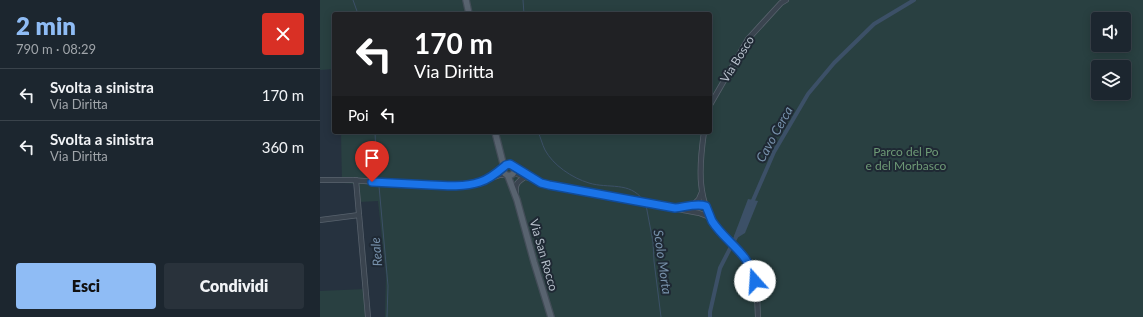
<!DOCTYPE html>
<html lang="it">
<meta charset="utf-8">
<style>
:root{--surface:#1c262f;--page:#29323b;--text:#f1f3f6;--muted:#a0a5aa;--line:#3a434b;--accent:#8fbcf5}
body{margin:0;font-family:Lato,sans-serif;background:var(--page);color:var(--text);height:100vh;display:flex;flex-direction:column;font-size:15px;white-space:nowrap}
*{box-sizing:border-box;margin:0}
p{font-size:13px;color:var(--muted)}
.icon{flex:none;width:22px;height:22px;fill:none;stroke:currentColor;stroke-width:2;stroke-linecap:round;stroke-linejoin:round}
.map{position:relative;flex:1;overflow:hidden}
.side{display:flex;flex-direction:column;background:var(--surface);width:320px}
.side>*{flex:none}
.guide{position:absolute;left:12px;top:12px;width:380px;height:122px;border-radius:4px;box-shadow:0 2px 10px #0003,0 0 0 1px var(--line);background:#202124;color:#fff;overflow:hidden}
.tools{position:absolute;left:771px;top:12px;display:grid;gap:8px}
.tools a{display:grid;place-items:center;width:40px;height:40px;border-radius:4px;background:var(--surface);box-shadow:0 2px 10px #0003,0 0 0 1px var(--line);font-size:20px}
.pin{position:absolute;display:grid;place-items:center;width:34px;height:34px;color:#fff;margin:-41px -17px;border-radius:50% 50% 50% 0;rotate:-45deg;box-shadow:0 0 4px #0007}
.pin .icon{rotate:45deg}
.me{position:absolute;width:44px;margin:-22px;rotate:341deg;stroke-linejoin:round;filter:drop-shadow(0 0 3px #0008)}
.turn{display:flex;align-items:center;gap:14px;height:84px;padding:0 16px;font-size:18px}
.turn .icon{width:52px;height:52px;stroke-width:2.5}
.turn b{display:block;font-size:28px;line-height:34px}
.then{display:flex;align-items:center;height:38px;padding:0 16px;background:#0003;gap:8px;font-size:15px}
.round{display:grid;place-items:center;flex:none;width:42px;height:42px;border-radius:4px;background:var(--page)}
.head{display:flex;align-items:center;justify-content:space-between;height:68px;padding:0 16px}
h1{font-size:24px;font-weight:800;line-height:30px;color:var(--accent)}
.primary-button{display:flex;gap:8px;margin-top:auto;padding:8px 16px}
.primary-button a{flex:1;height:46px;border-radius:4px;background:var(--accent);color:#111;font-size:16px;font-weight:800;line-height:46px;text-align:center}
.primary-button a+a{background:var(--page);color:var(--text)}
ul{padding:0;list-style:none}
li{display:flex;align-items:center;gap:12px;height:52px;padding:0 16px;border-top:1px solid var(--line)}
li div{flex:1}
li b{display:block;font-size:15px}
li em{font-style:normal}
main{display:flex;flex:1;min-height:0}
.map>svg:first-child{display:block}
.green{fill:#294041;fill-rule:evenodd}
.water{fill:#3c5067}
.lines{fill:none;stroke-linecap:round;stroke-linejoin:round}
.stream{stroke:#3c5067;stroke-width:1}
.canal{stroke:#3c5067;stroke-width:4}
.minor-casing{stroke:#58626d;stroke-width:6}
.major-casing{stroke:#434d58;stroke-width:8}
.minor{stroke:#3a444f;stroke-width:4.5}
.major{stroke:#58636f;stroke-width:5.5}
.route-casing{stroke:#114b97;stroke-width:10}
.route{stroke:#1a73e8;stroke-width:7}
.labels{text-anchor:middle;dominant-baseline:central;stroke-width:4;stroke-linejoin:round;paint-order:stroke}
.street-label{font-size:12px;fill:#b6bfca;stroke:#1f2934}
.park-label{font-size:12px;fill:#6e9a76;stroke:#1f2934}
.water-label{font-size:13px;font-style:italic;fill:#7791ab;stroke:#1f2934}
</style>
<main>
<section class="side">
<div class="head"><div><h1>2 min</h1><p>790 m · 08:29</p></div><a class="round" style="background:#d93025;color:#fff"><svg class="icon" aria-label="close" viewBox="0 0 24 24"><path d="M6 6l12 12M18 6L6 18"/></svg></a></div>
<ul>
<li><svg class="icon" aria-label="left" viewBox="0 0 24 24"><path d="M17 20v-9H6M10 6l-5 5 5 5"/></svg><div><b>Svolta a sinistra</b><p>Via Diritta</p></div><em>170 m</em></li>
<li><svg class="icon" aria-label="left" viewBox="0 0 24 24"><path d="M17 20v-9H6M10 6l-5 5 5 5"/></svg><div><b>Svolta a sinistra</b><p>Via Diritta</p></div><em>360 m</em></li>
</ul>
<div class="primary-button"><a>Esci</a><a>Condividi</a></div>
</section>
<div class="map">
<svg width="823" height="317" viewBox="0 0 823 317">
<rect width="100%" height="100%" fill="#26323f"/>
<g class="green">
<path d="M 0,0 L 823,0 L 823,317 L 65,317 L 66,276 L 58,201 L 39,202 L 37,184 L 22,183 L 21,132 L 390,132 L 390,14 L 14,14 L 14,69 L 0,70 ZM 778,19 L 804,19 L 804,45 L 778,45 ZM 778,67 L 804,67 L 804,93 L 778,93 Z"/>
<path d="M 46,289 L 49,317 L 0,317 L 0,291 Z"/>
</g>
<path class="water" d="M 428,199 L 438,201 L 425,233 L 417,238 L 414,236 Z"/>
<g class="lines">
<g class="stream">
<path d="M 33,0 L 38,14"/>
<path d="M 203,0 L 204,14"/>
<path d="M 55,132 L 57,176"/>
<path d="M 218,132 C 221,138 222,144 225,150 C 233,165 252,178 269,183 C 288,189 310,181 323,200"/>
<path d="M 59,186 L 68,286 L 67,317"/>
<path d="M 326,205 L 333,242 L 334,261 L 341,317"/>
</g>
<g class="canal">
<path d="M 431,205 L 454,152 L 488,94 L 514,63 L 554,24 L 594,0"/>
<path d="M 390,317 L 390,312 L 400,268 L 418,233"/>
</g>
<defs>
<g id="minor">
<path d="M 390,105 L 428,39 L 461,3 L 466,0"/>
<path d="M 384,132 C 379,167 376,203 400,231 C 410,242 423,252 430,266 C 438,281 437,301 438,317"/>
<path d="M 194,168 L 211,177"/>
<path d="M 194,173 L 229,185 L 379,213 L 387,216 L 393,221"/>
<path d="M 169,177 L 184,167"/>
<path d="M 0,180 L 31,180 L 83,184 L 131,186 L 144,185 L 160,182 L 180,175 L 186,175"/>
<path d="M 36,180 L 48,317"/>
<path d="M 196,194 C 195,184 197,182 205,177"/>
<path d="M 373,205 L 379,199 L 382,192"/>
<path d="M 360,208 C 369,207 377,203 386,206"/>
<path d="M 0,220 L 39,215"/>
</g>
<g id="major">
<path d="M 146,0 L 149,14"/>
<path d="M 175,132 L 184,167"/>
<circle cx="189" cy="170" r="5.5"/>
<path d="M 188,176 L 197,200 L 214,262 L 231,317"/>
</g>
</defs>
<use href="#minor" class="minor-casing"/>
<use href="#major" class="major-casing"/>
<use href="#minor" class="minor"/>
<use href="#major" class="major"/>
</g>
<g class="lines">
<defs>
<path id="route" d="M 52,182 C 72,183 91,184 111,185 C 127,186 145,187 160,182 C 170,179 179,171 186,165 L 190,164 L 221,183 L 229,185 L 355,208 C 365,207 376,203 386,206 C 388,211 390,216 392,221 C 406,243 429,252 435,281"/>
</defs>
<use href="#route" class="route-casing"/>
<use href="#route" class="route"/>
</g>
<g class="labels">
<g class="street-label">
<text transform="translate(417 59) rotate(-58)">Via Bosco</text>
<text transform="translate(224 255) rotate(74)">Via San Rocco</text>
</g>
<g class="park-label">
<text x="586" y="151">Parco del Po<tspan x="586" dy="14">e del Morbasco</tspan></text>
</g>
<g class="water-label">
<text transform="translate(454 134) rotate(-61)">Cavo Cerca</text>
<text transform="translate(56 252) rotate(-95)">Reale</text>
<text transform="translate(343 262) rotate(82)">Scolo Morta</text>
</g>
</g>
</svg>
<div class="tools">
<a><svg class="icon" aria-label="sound" viewBox="0 0 24 24"><path d="M4 9h4l5-4v14l-5-4H4zM17 9q2 3 0 6"/></svg></a>
<a><svg class="icon" aria-label="layers" viewBox="0 0 24 24"><path d="M12 4l9 5-9 5-9-5zM3 14l9 5 9-5"/></svg></a>
</div>
<div class="pin" style="left:52px;top:182px;background:#d93025"><svg class="icon" aria-label="arrive" viewBox="0 0 24 24"><path d="M6 21V4h12l-3 4 3 4H6"/></svg></div>
<svg class="me" style="left:435px;top:281px" viewBox="-20 -20 40 40"><circle r="19" fill="#fff"/><path d="M0-13L10 11 0 6-10 11z" fill="#1a73e8"/></svg>
<div class="guide">
<div class="turn"><svg class="icon" aria-label="left" viewBox="0 0 24 24"><path d="M17 20v-9H6M10 6l-5 5 5 5"/></svg><div><b>170 m</b>Via Diritta</div></div>
<div class="then">Poi<svg class="icon" aria-label="left" viewBox="0 0 24 24"><path d="M17 20v-9H6M10 6l-5 5 5 5"/></svg></div>
</div>
</div>
</main>
